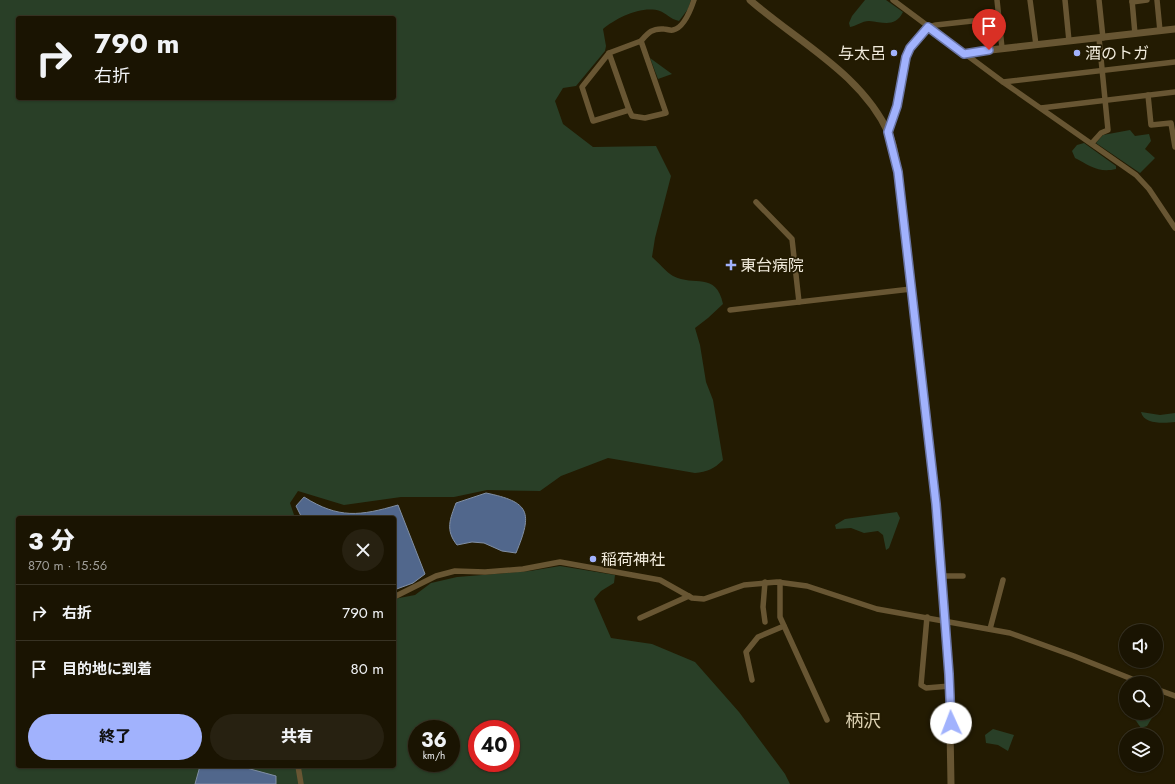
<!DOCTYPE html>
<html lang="ja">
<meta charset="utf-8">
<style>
:root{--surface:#1a1402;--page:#272111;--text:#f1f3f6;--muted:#9f9e99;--line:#383324;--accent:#a1b2fd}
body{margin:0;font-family:Jost,"Noto Sans JP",sans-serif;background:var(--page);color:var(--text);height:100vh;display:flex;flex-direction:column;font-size:15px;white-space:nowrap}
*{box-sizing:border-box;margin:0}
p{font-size:13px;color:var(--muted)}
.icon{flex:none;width:22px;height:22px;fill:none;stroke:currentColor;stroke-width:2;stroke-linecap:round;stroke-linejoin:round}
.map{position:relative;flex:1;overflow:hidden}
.details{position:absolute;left:16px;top:516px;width:380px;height:252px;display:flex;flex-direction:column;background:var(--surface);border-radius:4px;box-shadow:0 1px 3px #0004,0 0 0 1px var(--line)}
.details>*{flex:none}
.banner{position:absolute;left:16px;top:16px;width:380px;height:84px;border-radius:4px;box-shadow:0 1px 3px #0004,0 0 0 1px var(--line);background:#1a1402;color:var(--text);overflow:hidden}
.buttons{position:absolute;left:1119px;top:624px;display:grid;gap:8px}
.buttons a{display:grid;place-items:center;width:44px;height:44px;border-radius:50%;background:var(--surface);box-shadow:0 1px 3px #0004,0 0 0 1px var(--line);font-size:20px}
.speed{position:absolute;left:408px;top:720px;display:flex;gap:8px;font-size:20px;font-weight:700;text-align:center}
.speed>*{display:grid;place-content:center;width:52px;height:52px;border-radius:50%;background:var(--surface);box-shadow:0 1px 3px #0004,0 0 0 1px var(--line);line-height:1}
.speed small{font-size:10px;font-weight:400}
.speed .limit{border:6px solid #d22;background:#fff;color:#111}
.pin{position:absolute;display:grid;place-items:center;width:34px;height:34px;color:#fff;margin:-41px -17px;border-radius:50% 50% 50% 0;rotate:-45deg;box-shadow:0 0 4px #0007}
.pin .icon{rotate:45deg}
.me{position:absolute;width:44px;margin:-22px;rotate:358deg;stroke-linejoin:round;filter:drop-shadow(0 0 3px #0008)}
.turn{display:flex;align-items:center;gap:14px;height:84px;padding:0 12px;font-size:18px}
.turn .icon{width:52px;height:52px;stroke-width:2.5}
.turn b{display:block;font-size:28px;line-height:34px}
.round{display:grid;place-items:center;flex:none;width:42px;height:42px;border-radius:21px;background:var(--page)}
.head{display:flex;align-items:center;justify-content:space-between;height:68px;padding:0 12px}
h1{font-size:24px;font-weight:800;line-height:30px}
.button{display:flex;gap:8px;margin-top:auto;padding:8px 12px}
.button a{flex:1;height:46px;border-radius:24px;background:var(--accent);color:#111;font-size:16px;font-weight:800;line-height:46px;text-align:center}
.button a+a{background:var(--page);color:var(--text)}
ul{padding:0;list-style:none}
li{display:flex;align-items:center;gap:12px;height:56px;padding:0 12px;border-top:1px solid var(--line)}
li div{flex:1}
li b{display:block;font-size:15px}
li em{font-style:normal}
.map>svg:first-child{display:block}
.green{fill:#293f27;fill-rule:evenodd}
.water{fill:#51678c;stroke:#818fa4}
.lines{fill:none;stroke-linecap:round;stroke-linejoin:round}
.minor{stroke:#685633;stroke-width:5.5}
.tertiary{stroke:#685633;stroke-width:7}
.route-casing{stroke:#6974a4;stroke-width:10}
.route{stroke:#a1b2fd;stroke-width:7}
.poi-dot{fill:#a1b2fd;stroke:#231b02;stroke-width:1.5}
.labels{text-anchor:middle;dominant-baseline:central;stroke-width:3.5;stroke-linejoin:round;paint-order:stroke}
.poi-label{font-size:16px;fill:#f1ebdc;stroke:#231b02;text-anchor:start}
.quarter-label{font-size:18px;fill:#dbd0b1;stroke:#231b02}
</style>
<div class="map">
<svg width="1175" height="784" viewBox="0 0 1175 784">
<rect width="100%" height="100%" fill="#231b02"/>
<g class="green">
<path d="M 0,0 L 691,0 L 688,9 L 679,21 C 670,19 666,13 660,11 C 642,5 616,18 603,29 L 606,46 L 605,51 L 576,86 L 563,88 L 555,101 L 563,124 L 593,147 L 656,146 L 671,176 L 655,238 L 652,257 C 659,263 666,272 673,276 C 694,287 716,271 723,304 L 708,318 L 695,328 L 700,345 L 706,382 L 713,400 L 723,460 C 714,469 707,472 695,473 L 608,458 L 561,476 L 540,491 L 487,490 L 454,497 L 401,497 L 344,505 L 298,491 L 290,503 L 295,518 L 18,518 L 18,766 L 394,766 L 394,599 L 415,595 L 431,583 L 457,577 L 530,571 L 560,566 L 615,575 L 614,583 L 601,591 L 594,599 L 611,638 L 652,644 L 695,662 L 739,712 L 785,774 L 790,784 L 0,784 ZM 18,18 L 394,18 L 394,98 L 18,98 ZM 417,729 L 451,729 L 451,763 L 417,763 ZM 477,729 L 511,729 L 511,763 L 477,763 Z"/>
<path d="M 865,0 L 886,0 L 903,12 C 895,28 883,22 869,21 C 862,21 856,26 850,27 L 849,23 L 852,16 Z"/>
<path d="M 650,58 L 672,74 L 658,79 Z"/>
<path d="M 1130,130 L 1135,136 L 1149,134 L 1151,141 L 1145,149 L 1155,158 L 1140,173 L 1096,143 L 1103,135 Z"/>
<path d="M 1084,143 L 1116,166 L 1116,169 C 1099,173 1090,166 1075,158 L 1072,151 L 1077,145 Z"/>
<path d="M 1141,412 L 1160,415 L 1175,413 L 1175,422 C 1165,423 1144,425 1141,412 Z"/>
<path d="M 897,512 L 900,518 L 889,548 L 886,550 L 883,535 L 878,531 L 864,533 L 851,528 L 836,529 L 835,525 L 845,519 Z"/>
<path d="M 1134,713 L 1155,713 L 1147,726 L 1141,728 L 1134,718 Z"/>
<path d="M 993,729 L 1014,735 L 1008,751 L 998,745 L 986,743 L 985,735 Z"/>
</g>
<g class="water">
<path d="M 486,493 C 530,502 533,512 516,553 L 502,551 L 484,543 L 472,542 L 457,545 C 445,530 450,519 456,503 Z"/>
<path d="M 304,497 C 339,519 360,516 398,505 L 425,574 L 413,583 L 394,590 L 394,518 L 302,518 L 296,506 Z"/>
<path d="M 200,766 L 239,766 L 276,776 L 276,784 L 195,784 Z"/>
</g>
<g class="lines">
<g class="minor">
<path d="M 893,0 L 1003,82 L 1136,175 L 1149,189 L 1175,228"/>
<path d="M 997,0 L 1002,48"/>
<path d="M 1030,0 L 1036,45"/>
<path d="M 1065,0 L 1069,41"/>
<path d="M 1099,0 L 1103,38"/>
<path d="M 1132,0 L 1135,34"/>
<path d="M 1157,0 L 1160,31"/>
<path d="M 1132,2 L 1147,0"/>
<path d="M 641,41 L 666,113 L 645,118 L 632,116 L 629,110 L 593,121 L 582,87 L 609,53 Z"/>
<path d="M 641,41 C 648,33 652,28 664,29 C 666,29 671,31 673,30 C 684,28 691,9 694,0"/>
<path d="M 609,53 L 629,110"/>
<path d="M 1003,82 L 1175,62"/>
<path d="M 1148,95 L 1151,125 L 1171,123 L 1175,147"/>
<path d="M 1041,108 L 1175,92"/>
<path d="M 888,132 L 897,106 L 906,57 L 910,48 L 928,27 L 936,25 L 999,18"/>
<path d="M 1092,143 L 1101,133 L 1108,130 L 1099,38"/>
<path d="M 756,202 L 792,239 L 799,302"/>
<path d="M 730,310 L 911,289"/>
<path d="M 941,576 L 963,576"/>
<path d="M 765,582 L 763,607 L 765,622"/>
<path d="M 780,582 L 780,617 L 827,720"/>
<path d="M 394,597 L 436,576 L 455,571 L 485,572 L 523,569 L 560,562 L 660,580 L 692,598 L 704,599 L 744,585 L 777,582 L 807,586 L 877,609 L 1010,633 L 1074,656 L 1142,683"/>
<path d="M 927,617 L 921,685 L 926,688 L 950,686"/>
<path d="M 640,618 L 689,596"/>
<path d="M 990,629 L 1003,580"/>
<path d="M 752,680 L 746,652 L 758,637 L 784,626"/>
<path d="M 1156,689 L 1175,696"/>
<path d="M 298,766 L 301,784"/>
</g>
<g class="tertiary">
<path d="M 750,0 C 798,42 862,74 889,134 C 895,145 896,160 898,172 L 936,506 L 949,674 L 951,784"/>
<path d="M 964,53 L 1175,29"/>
</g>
</g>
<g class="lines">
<defs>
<path id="route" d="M 951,723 L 949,674 L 936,504 L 898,172 L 888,132 L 897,106 L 906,57 L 910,48 L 928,27 L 964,54 L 989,50"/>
</defs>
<use href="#route" class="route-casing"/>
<use href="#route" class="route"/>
</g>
<g class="poi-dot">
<circle cx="894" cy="53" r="4"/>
<circle cx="1077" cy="53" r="4"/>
<path d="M729 259h4v4h4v4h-4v4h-4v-4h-4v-4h4z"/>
<circle cx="593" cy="559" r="4"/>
</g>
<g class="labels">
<g class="poi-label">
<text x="886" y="53" text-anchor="end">与太呂</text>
<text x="1085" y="53">酒のトガ</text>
<text x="740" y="265">東台病院</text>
<text x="601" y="559">稲荷神社</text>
</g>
<g class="quarter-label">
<text x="863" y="721">柄沢</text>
</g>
</g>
</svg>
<div class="buttons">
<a><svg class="icon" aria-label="sound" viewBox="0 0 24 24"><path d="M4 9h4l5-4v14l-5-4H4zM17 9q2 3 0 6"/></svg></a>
<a><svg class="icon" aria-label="search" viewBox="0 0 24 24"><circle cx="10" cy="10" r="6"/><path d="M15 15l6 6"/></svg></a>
<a><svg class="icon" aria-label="layers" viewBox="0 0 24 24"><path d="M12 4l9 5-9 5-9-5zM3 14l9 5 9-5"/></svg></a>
</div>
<div class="speed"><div>36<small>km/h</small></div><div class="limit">40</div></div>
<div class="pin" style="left:989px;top:50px;background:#d93025"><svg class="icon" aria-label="arrive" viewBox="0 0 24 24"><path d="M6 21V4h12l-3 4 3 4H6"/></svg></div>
<svg class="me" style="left:951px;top:723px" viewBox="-20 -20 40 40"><circle r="19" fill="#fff"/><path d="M0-13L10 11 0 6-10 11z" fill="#a1b2fd"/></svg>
<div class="banner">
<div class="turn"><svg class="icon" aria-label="right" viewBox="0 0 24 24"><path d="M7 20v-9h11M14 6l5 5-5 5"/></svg><div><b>790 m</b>右折</div></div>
</div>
<section class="details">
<div class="head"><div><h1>3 分</h1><p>870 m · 15:56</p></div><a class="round"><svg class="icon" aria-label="close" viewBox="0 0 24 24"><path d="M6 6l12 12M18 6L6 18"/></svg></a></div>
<ul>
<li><svg class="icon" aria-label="right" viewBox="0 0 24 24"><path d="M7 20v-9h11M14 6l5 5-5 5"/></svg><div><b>右折</b></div><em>790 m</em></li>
<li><svg class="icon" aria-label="arrive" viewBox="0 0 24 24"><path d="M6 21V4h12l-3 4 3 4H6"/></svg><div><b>目的地に到着</b></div><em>80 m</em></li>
</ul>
<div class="button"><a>終了</a><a>共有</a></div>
</section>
</div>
